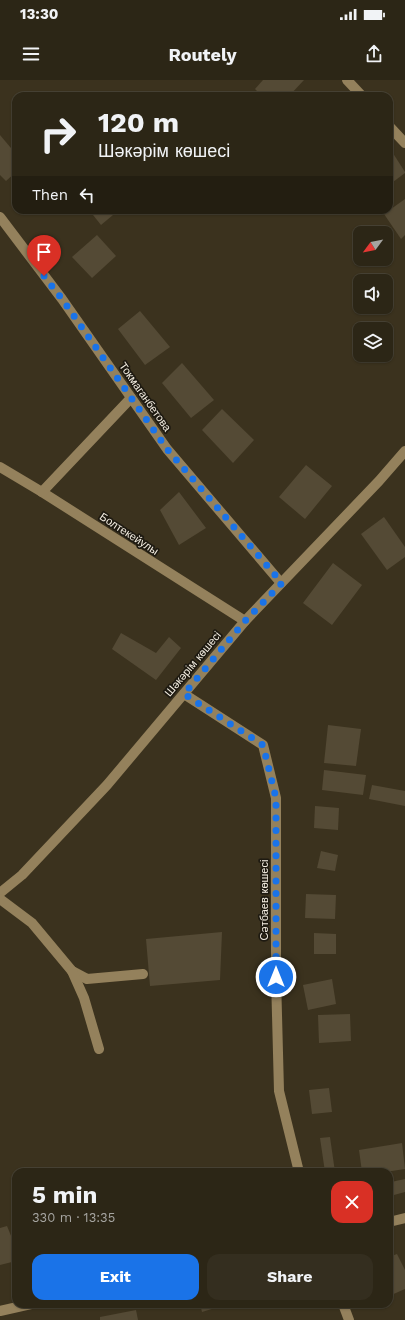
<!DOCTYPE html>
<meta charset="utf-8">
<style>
:root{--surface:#2c2616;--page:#342e1f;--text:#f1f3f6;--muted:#a6a5a1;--line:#484335;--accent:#1a73e8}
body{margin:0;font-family:"Work Sans",sans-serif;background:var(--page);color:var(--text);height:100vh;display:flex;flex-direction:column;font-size:15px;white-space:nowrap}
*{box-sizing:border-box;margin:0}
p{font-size:13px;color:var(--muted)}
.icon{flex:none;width:22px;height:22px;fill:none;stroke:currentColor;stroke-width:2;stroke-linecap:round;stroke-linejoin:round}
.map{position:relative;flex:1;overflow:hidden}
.sheet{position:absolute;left:12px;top:1088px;width:381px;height:140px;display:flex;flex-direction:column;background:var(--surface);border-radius:12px;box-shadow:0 1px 3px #0004,0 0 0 1px var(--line)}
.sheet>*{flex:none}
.top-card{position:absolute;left:12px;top:12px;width:381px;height:122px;border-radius:12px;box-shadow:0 1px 3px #0004,0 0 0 1px var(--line);background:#2c2616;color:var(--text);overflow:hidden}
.needle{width:26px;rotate:238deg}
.fabs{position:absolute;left:353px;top:146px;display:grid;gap:8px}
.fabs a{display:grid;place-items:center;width:40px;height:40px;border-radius:8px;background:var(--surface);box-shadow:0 1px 3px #0004,0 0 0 1px var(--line);font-size:20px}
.pin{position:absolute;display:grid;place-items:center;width:34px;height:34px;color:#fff;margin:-41px -17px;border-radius:50% 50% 50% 0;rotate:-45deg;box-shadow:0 0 4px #0007}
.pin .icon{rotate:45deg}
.me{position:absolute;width:44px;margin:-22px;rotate:0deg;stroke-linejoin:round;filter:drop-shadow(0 0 3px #0008)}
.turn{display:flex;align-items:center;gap:14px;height:84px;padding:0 20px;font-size:18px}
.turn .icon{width:52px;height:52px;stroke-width:2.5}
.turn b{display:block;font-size:28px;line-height:34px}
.then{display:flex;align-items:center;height:38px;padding:0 20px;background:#0003;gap:8px;font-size:15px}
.round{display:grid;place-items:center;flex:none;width:42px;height:42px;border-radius:12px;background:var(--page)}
.headline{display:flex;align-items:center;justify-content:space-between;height:68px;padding:0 20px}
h1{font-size:24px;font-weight:700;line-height:30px}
.cta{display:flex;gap:8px;margin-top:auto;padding:8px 20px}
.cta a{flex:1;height:46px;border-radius:12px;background:var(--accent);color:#fff;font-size:16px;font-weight:700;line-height:46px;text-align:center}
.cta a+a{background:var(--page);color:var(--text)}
.status{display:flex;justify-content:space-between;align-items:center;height:28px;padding:0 20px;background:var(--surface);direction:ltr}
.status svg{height:11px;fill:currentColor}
header{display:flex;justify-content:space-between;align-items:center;height:52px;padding:0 20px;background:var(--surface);font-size:18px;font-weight:700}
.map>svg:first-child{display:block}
.building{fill:#544a35}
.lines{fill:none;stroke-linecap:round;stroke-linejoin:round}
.minor{stroke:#94815c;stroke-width:10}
.route{stroke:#1a73e8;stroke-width:7;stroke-dasharray:0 12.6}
.labels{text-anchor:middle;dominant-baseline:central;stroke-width:3.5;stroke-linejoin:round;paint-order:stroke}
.street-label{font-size:11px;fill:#f5efe3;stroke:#1e1a11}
</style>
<div class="status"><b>13:30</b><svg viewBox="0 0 49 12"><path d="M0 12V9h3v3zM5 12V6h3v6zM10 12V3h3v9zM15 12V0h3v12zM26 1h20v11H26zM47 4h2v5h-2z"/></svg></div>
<header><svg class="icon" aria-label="menu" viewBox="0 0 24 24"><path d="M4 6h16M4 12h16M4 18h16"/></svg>Routely<svg class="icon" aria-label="share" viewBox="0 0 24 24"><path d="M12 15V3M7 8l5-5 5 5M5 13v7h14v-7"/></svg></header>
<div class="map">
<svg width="405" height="1240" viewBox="0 0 405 1240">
<rect width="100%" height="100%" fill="#3b321e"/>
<g class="building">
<path d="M 263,0 L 304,0 L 289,16 L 262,16 L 255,9 Z"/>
<path d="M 0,55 L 16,74 L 16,92 L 6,101 L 0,95 Z"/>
<path d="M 389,67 L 405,92 L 405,93 L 389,105 Z"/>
<path d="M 405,119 L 405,155 L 401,159 L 384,134 Z"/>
<path d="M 89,130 L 119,130 L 101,145 Z"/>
<path d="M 97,155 L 116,176 L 92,198 L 72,177 Z"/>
<path d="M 140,231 L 170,267 L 145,285 L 118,249 Z"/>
<path d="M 182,283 L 214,320 L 191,338 L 162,303 Z"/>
<path d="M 222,329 L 254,360 L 233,383 L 202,350 Z"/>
<path d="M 306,385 L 332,406 L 305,439 L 279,417 Z"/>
<path d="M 179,412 L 206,448 L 179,465 L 160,430 Z"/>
<path d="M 384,437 L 405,467 L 405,477 L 387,490 L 361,454 Z"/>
<path d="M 333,483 L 362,505 L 332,545 L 303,523 Z"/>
<path d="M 121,553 L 156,573 L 169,557 L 181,568 L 156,600 L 112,569 Z"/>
<path d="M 328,645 L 361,649 L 356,686 L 324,683 Z"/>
<path d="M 324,690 L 366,695 L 363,715 L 322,710 Z"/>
<path d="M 372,705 L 405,711 L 405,726 L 369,719 Z"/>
<path d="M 315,726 L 339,728 L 338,750 L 314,748 Z"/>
<path d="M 321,771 L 338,775 L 335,791 L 317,788 Z"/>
<path d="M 306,814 L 336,815 L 335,839 L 305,838 Z"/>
<path d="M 222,852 L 220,900 L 150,906 L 146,859 Z"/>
<path d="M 314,853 L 336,854 L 336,874 L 314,874 Z"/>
<path d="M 332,899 L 336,924 L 308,930 L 303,905 Z"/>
<path d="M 350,934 L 351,961 L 319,963 L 318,935 Z"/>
<path d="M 329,1008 L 332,1032 L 312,1034 L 309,1010 Z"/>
<path d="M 330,1057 L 335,1092 L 325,1092 L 320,1058 Z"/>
<path d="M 402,1063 L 405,1089 L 385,1092 L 362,1092 L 359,1070 Z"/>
<path d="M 405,1099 L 405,1112 L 394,1115 L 391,1102 Z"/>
<path d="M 7,1146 L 16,1168 L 16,1181 L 0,1185 L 0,1148 Z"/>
<path d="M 397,1174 L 405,1190 L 405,1209 L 389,1216 L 389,1177 Z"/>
<path d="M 200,1224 L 228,1224 L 202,1232 Z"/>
<path d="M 136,1230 L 138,1240 L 100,1240 L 100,1237 Z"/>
</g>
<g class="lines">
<g class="minor">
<path d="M 347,0 L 362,16"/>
<path d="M 389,46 L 405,63"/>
<path d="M 0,137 L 62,219 L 167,369 L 281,503"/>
<path d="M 0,387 L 42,412 L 245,541"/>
<path d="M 42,412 L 131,318"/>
<path d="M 184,614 L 263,665 L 276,718 L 276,897 L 279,1011 L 299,1092"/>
<path d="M 0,813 L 22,795 L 107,705 L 245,541 L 379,401 L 405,371"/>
<path d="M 0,819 L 32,843 L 72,891 L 87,899 L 143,894"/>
<path d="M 72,891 L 84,918 L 99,969"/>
<path d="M 389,1142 L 405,1138"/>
<path d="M 343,1224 L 349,1240"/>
<path d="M 0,1231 L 31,1224"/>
</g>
</g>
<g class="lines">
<path class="route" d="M 44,196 L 62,219 L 167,369 L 282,503 L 245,541 L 184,614 L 263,665 L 276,718 L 276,897"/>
</g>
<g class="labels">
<g class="street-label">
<text transform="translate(145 317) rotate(55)">Токмаганбетова</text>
<text transform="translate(129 454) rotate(33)">Болтекейулы</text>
<text transform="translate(193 584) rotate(-50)">Шәкәрім көшесі</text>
<text transform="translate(264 820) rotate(-90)">Сәтбаев көшесі</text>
</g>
</g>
</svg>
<div class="fabs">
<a><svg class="needle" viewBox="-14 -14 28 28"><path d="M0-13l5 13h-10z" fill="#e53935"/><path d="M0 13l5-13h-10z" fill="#a6a5a1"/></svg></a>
<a><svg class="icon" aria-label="sound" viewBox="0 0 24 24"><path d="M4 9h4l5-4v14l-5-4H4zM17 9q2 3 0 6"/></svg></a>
<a><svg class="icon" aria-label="layers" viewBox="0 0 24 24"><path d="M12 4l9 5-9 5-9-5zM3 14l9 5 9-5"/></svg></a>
</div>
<div class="pin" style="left:44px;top:196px;background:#d93025"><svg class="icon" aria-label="arrive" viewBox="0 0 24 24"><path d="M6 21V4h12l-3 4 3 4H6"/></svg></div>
<svg class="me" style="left:276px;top:897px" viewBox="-20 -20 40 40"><circle r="17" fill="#1a73e8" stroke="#fff" stroke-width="3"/><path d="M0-11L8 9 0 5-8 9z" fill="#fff"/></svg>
<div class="top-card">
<div class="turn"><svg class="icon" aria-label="right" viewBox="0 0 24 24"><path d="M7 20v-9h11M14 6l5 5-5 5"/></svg><div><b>120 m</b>Шәкәрім көшесі</div></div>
<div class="then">Then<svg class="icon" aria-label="left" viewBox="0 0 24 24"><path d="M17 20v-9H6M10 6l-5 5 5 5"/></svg></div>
</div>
<section class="sheet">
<div class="headline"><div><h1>5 min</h1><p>330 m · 13:35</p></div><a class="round" style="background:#d93025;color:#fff"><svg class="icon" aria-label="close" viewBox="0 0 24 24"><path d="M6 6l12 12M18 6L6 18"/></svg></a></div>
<div class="cta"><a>Exit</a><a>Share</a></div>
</section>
</div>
